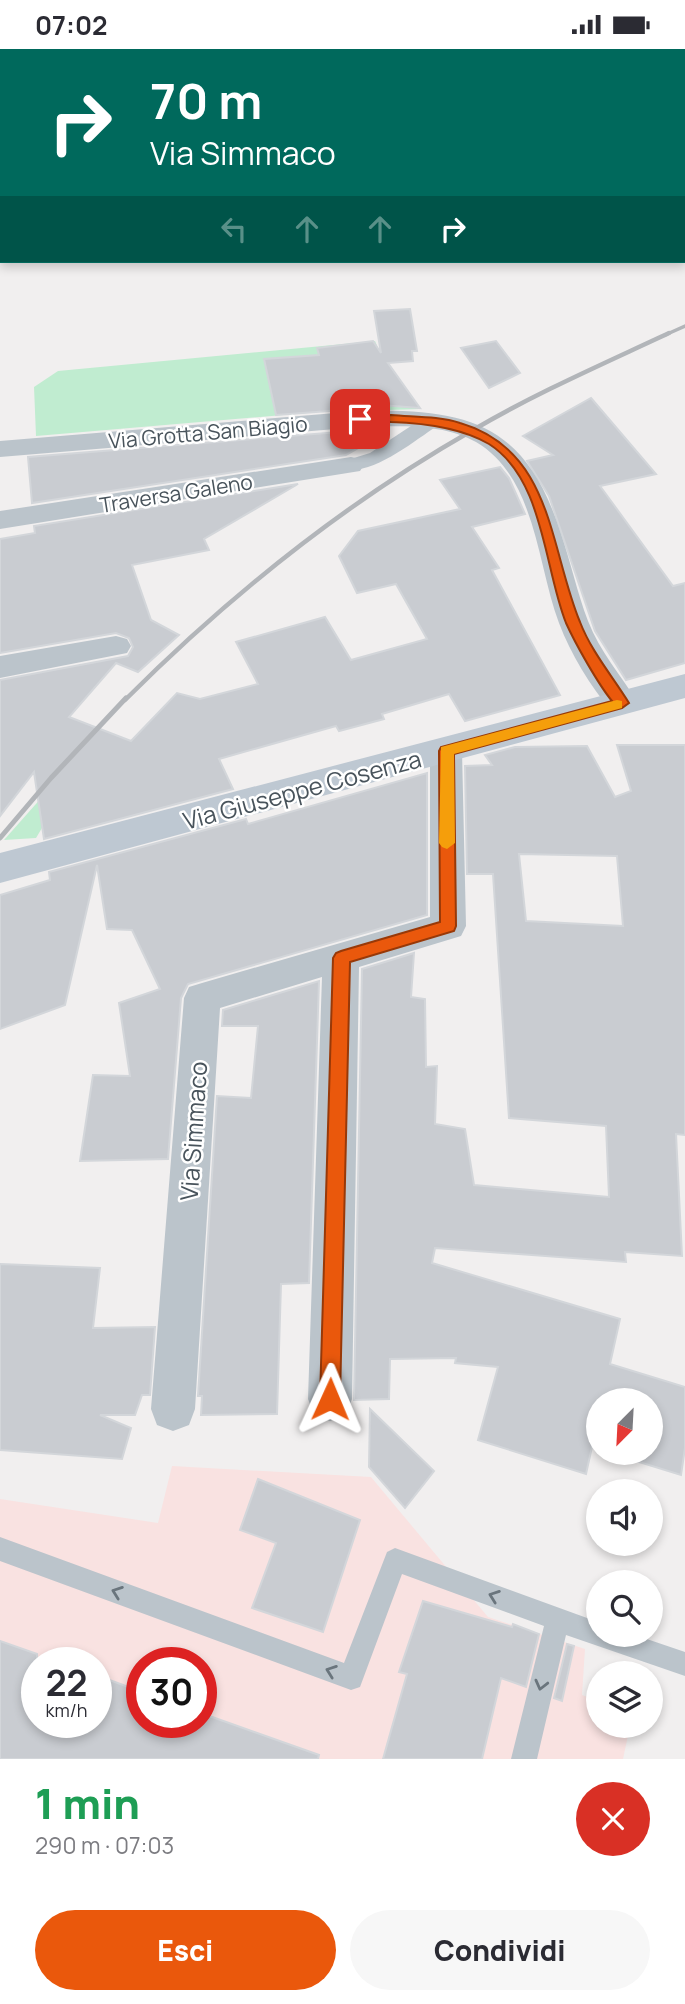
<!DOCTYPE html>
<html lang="it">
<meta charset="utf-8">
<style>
:root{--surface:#fff;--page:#f7f7f7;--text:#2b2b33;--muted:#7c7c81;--accent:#ea580c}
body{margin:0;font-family:Manrope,sans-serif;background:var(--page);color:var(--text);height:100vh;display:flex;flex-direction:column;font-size:26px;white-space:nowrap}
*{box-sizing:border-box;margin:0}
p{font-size:23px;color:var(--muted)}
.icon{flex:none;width:38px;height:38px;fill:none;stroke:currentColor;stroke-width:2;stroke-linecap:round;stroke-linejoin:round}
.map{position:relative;height:1710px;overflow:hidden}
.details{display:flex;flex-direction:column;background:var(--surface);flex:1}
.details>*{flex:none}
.hud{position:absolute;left:0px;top:0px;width:686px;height:214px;box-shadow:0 4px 10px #0003;background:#00695c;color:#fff;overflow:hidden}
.needle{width:46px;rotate:204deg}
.fabs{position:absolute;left:586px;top:1339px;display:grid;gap:14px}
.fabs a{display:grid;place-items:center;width:77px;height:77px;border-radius:50%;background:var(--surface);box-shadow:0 4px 10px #0003;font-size:35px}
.speed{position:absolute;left:21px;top:1598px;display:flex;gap:14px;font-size:35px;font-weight:700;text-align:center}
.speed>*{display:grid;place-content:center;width:91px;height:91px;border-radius:50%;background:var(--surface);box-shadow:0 4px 10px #0003;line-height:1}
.speed small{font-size:18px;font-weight:400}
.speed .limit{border:10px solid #d22;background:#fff;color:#111}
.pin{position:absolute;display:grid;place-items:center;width:60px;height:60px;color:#fff;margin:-30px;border-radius:14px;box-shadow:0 4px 10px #0006}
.me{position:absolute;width:77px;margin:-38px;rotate:1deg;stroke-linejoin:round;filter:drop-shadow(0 0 5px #0008)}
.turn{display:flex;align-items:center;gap:24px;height:147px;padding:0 35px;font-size:32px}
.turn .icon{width:91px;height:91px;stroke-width:2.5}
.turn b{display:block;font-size:49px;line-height:60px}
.lanes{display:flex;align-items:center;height:66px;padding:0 35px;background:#0003;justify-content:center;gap:35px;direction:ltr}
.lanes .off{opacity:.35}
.round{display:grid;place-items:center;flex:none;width:74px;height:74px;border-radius:37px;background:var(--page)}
.headline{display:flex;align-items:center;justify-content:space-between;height:119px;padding:0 35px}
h1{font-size:42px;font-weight:800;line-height:52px;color:#1e9e55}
.primary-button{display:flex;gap:14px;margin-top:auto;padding:14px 35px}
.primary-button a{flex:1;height:80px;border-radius:42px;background:var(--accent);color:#fff;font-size:28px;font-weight:800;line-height:80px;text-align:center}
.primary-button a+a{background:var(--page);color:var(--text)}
.status{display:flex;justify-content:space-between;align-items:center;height:49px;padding:0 35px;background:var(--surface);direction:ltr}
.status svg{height:19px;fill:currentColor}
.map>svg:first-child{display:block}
.medical{fill:#f9e2e1;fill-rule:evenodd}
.green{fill:#c0ecd0}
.building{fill:#c9ccd1;stroke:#d3d6da;stroke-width:2;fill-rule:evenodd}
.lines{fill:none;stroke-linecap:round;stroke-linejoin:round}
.service{fill:#bbc4cb;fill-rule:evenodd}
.pedestrian{fill:#bbc4cb;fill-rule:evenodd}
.minor{fill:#bbc4cb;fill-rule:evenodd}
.secondary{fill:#bec8d2;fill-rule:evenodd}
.rail-far2{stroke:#b2b5b9;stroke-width:3.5}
.rail-far1{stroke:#b2b5b9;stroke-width:4.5}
.rail{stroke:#b2b5b9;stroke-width:5}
.oneway{stroke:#6a757d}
.route{fill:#ea580c;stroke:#983908;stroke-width:2}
.slow{fill:#f59e0b}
.labels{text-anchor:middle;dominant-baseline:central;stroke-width:5;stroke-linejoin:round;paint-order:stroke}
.far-street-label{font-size:21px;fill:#48535b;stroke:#fff}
.street-label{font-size:24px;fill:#48535b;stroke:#fff}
</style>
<div class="status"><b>07:02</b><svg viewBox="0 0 49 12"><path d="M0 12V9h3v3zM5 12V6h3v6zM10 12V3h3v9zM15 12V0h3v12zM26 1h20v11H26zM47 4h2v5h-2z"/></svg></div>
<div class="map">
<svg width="685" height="1710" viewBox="0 0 685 1710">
<rect width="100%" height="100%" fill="#f1efef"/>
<path class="medical" d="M 172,1417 L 371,1428 L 488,1568 L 585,1600 L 582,1646 L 598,1652 L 598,1676 L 630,1677 L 623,1710 L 0,1710 L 0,1450 L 158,1474 ZM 37,1614 L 96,1614 L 96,1673 L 37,1673 ZM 142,1614 L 201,1614 L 201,1673 L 142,1673 Z"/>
<g class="green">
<path d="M 375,292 L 381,306 L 421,360 L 388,361 L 354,315 L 317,319 L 331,362 L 36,387 L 34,338 L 58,322 Z"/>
<path d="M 43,747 L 58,752 L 36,789 L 4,791 Z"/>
</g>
<g class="building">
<path d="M 410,260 L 417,302 L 412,302 L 413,312 L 388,314 L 420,359 L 368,355 L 369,359 L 276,366 L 264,310 L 319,306 L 317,299 L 373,292 L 381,304 L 374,262 Z"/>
<path d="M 496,292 L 520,324 L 489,339 L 461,299 Z"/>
<path d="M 591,349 L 656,425 L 600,437 L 673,537 L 685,534 L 685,614 L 626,631 L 595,582 L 549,447 L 527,412 L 553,406 L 523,387 Z"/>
<path d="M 377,380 L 379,387 L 346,406 L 32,454 L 28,408 Z"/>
<path d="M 500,418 L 509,429 L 525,465 L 472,478 L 499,519 L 492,521 L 560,646 L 465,672 L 449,645 L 382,665 L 384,670 L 339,682 L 336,677 L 219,710 L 233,740 L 44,790 L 34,723 L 0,767 L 0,631 L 128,607 L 133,598 L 129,589 L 116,584 L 0,604 L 0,490 L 35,484 L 34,477 L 298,435 L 204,490 L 209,501 L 132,516 L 151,571 L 179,586 L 138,623 L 116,614 L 69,668 L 131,692 L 177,644 L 200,650 L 258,635 L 236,593 L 325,568 L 351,611 L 427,590 L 396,535 L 357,544 L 339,507 L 358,482 L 460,460 L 440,431 Z"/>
<path d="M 617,696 L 685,696 L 685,1086 L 676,1085 L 682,1207 L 625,1203 L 626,1213 L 435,1199 L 432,1214 L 620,1270 L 610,1315 L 685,1338 L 685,1399 L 681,1426 L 610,1404 L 651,1404 L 651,1351 L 598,1351 L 598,1400 L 592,1398 L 586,1425 L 478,1391 L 498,1318 L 455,1314 L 456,1309 L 390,1310 L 389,1350 L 354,1351 L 362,920 L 414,904 L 411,948 L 425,950 L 426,1018 L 437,1017 L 435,1075 L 465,1080 L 474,1136 L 609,1148 L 606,1077 L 509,1069 L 493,825 L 467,825 L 465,717 L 492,716 L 485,706 L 515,698 L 587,697 L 615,748 L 631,742 ZM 519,805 L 617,807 L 623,877 L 526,872 Z"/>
<path d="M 427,724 L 427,866 L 188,935 L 181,949 L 168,1110 L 80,1112 L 93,1026 L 130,1027 L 119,954 L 160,940 L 132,881 L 107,880 L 97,816 L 65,956 L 0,980 L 0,846 L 50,831 L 49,823 L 246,770 L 248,775 Z"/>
<path d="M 319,932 L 309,1234 L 281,1235 L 277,1365 L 201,1366 L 202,1347 L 198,1347 L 217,1047 L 251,1049 L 258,977 L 222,977 L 223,961 Z"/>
<path d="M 0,1215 L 100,1219 L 93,1279 L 155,1278 L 150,1346 L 142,1346 L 135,1366 L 100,1366 L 131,1379 L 122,1410 L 0,1401 Z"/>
<path d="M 370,1360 L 434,1422 L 405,1459 L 369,1418 Z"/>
<path d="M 258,1430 L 360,1471 L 323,1583 L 252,1559 L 276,1494 L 240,1481 Z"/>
<path d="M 423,1552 L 512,1578 L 513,1575 L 539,1585 L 526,1638 L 501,1629 L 482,1710 L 383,1710 L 407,1625 L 399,1623 Z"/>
<path d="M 0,1592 L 37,1605 L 37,1673 L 96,1673 L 96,1626 L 142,1643 L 142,1673 L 201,1673 L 201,1664 L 319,1706 L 318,1710 L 0,1710 Z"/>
<path d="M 567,1595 L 574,1597 L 562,1652 L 554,1649 Z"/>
</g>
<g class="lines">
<path class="service" d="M 0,1488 L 344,1614 L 387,1503 L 395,1499 L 598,1573 L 598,1586 L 635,1586 L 685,1603 L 685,1627 L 566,1586 L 537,1710 L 511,1710 L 544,1577 L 402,1525 L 360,1638 L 351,1641 L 0,1512 Z"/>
<path class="pedestrian" d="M 430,367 L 440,373 L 437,377 C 414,392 372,427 344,420 L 341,416 L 344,412 L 370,404 L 423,369 Z"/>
<g class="minor">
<path d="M 360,362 C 468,359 526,374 561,485 C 571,514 577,543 588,572 C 600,603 621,626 638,654 L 633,662 L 622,665 L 611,662 C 590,636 571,606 559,574 C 537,516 536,428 476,393 C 442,374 398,377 360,378 L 0,408 L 0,392 Z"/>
<path d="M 351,408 L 360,410 L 364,416 L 360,422 L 0,480 L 0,462 Z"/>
<path d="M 116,587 L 127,590 L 131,597 L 127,604 L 0,629 L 0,607 Z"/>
<path d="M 446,690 L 457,694 L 462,702 L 466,877 L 461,887 L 359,918 L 352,1350 L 346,1366 L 330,1372 L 314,1366 L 308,1350 L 322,928 L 220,959 L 195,1360 L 189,1376 L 173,1382 L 157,1376 L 151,1360 L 184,949 L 189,938 L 202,934 L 430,868 L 430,702 L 435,694 Z"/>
</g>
<path class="secondary" d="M 685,625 L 685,649 L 0,834 L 0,804 Z"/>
<path class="rail-far2" d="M 665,286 L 685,277"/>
<path class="rail-far1" d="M 125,651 C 229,547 345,454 473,381 C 536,344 603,315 669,284"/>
<path class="rail" d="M 0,789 L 51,729 L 126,649"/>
</g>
<defs><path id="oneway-chevron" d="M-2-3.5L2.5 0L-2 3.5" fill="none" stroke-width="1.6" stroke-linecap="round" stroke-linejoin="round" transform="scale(1.75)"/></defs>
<g class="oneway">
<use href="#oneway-chevron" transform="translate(117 1543) rotate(-160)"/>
<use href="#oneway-chevron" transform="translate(494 1547) rotate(-160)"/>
<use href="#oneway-chevron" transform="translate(331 1622) rotate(-160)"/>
<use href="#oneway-chevron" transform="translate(541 1636) rotate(104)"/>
</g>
<path class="route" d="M 391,366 C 413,368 439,367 460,374 C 553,401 549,498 580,573 C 591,602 613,628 629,654 L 622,659 L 454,705 L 456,877 L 454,882 L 350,913 L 340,1350 L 337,1357 L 330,1360 L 323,1357 L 320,1350 L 333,909 L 336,904 L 341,902 L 440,873 L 439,702 L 441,698 L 612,652 C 598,635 575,594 566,574 C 544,519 544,430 489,395 C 460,378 423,374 391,373 C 379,372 364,377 355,370 L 360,367 Z"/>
<path class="slow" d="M 617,651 L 622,652 L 622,659 L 454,705 L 455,794 L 447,800 L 442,798 L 439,794 L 441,698 Z"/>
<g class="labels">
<g class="far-street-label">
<text transform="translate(208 383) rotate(-5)">Via Grotta San Biagio</text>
<text transform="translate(176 444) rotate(-9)">Traversa Galeno</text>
</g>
<g class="street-label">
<text transform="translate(302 740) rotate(-15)">Via Giuseppe Cosenza</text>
<text transform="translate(193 1082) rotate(-86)">Via Simmaco</text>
</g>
</g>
</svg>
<div class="fabs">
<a><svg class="needle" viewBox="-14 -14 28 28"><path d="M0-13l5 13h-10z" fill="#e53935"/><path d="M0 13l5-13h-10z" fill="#7c7c81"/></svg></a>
<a><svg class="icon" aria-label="sound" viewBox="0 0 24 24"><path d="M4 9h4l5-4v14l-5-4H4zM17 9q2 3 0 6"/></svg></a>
<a><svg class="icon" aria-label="search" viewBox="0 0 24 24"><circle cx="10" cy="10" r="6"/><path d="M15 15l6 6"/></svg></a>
<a><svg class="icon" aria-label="layers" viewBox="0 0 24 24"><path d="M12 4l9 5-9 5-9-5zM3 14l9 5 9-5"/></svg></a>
</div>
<div class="speed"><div>22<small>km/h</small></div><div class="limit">30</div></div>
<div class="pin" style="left:360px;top:370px;background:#d93025"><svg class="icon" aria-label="arrive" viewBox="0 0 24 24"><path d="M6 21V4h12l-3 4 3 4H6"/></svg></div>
<svg class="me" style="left:330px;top:1350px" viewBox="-20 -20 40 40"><path d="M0-17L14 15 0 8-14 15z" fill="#ea580c" stroke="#fff" stroke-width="4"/></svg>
<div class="hud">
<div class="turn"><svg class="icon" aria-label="right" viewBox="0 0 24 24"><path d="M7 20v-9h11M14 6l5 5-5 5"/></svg><div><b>70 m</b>Via Simmaco</div></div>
<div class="lanes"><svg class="icon off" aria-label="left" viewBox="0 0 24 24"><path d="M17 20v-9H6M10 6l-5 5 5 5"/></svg><svg class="icon off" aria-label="ahead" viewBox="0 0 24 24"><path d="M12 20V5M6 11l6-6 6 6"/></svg><svg class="icon off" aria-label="ahead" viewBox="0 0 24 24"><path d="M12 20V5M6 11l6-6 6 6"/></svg><svg class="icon" aria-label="right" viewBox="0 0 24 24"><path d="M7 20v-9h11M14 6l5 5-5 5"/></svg></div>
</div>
</div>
<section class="details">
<div class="headline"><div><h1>1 min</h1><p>290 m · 07:03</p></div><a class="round" style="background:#d93025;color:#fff"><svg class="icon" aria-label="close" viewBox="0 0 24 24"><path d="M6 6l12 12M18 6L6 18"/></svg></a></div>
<div class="primary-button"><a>Esci</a><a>Condividi</a></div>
</section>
